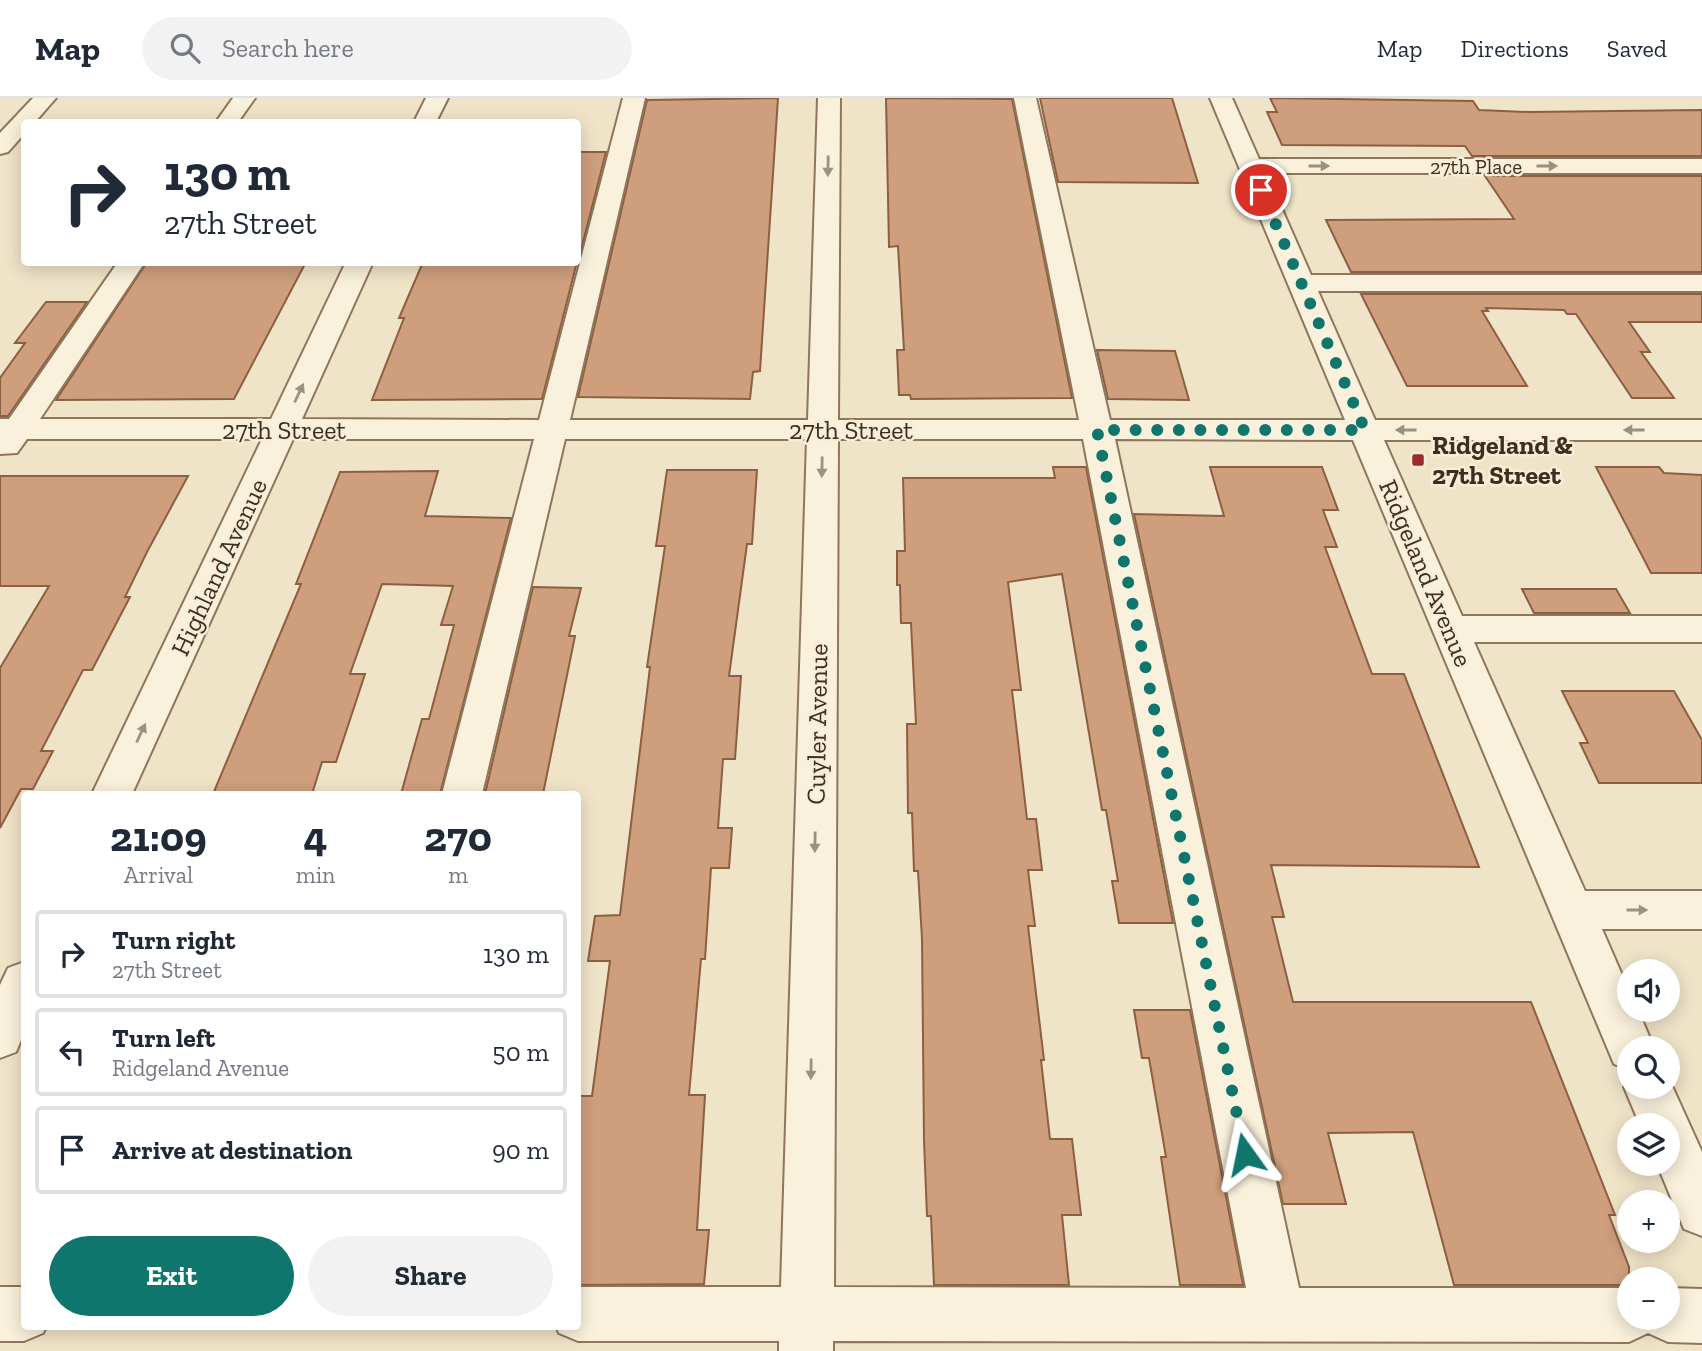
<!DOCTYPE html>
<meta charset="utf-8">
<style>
:root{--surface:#fff;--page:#f2f2f3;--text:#1f2937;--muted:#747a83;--line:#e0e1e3;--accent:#0f766e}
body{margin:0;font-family:"Zilla Slab",serif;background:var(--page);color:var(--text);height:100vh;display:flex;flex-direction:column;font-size:26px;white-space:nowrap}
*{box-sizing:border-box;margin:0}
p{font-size:23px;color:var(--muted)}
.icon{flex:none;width:38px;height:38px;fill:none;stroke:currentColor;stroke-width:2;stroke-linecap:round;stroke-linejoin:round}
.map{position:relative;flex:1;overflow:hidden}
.side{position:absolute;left:21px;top:693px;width:560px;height:539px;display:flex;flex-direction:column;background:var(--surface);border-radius:7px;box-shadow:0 4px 18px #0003}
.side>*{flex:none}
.banner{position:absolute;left:21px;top:21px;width:560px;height:147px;border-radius:7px;box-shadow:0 4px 18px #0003;background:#fff;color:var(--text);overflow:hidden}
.fabs{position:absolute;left:1617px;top:861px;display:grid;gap:14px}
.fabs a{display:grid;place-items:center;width:63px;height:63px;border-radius:50%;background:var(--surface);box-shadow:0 4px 18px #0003;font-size:35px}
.pin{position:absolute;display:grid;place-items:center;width:60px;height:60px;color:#fff;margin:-30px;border:4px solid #fff;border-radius:50%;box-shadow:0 2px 7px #0007}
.me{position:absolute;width:77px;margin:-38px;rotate:348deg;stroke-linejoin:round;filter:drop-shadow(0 0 5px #0008)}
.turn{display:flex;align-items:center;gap:24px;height:147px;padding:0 28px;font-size:32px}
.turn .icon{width:91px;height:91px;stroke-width:2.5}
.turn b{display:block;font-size:49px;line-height:60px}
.eta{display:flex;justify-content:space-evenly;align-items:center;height:119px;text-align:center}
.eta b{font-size:42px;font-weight:700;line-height:49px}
.primary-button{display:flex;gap:14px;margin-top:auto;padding:14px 28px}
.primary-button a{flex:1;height:80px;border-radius:42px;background:var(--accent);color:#fff;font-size:28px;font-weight:700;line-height:80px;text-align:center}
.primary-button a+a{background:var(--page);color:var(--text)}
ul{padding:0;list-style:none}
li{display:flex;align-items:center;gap:21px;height:88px;margin:0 14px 10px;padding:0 14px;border:4px solid var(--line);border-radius:7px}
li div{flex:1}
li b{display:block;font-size:26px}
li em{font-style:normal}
header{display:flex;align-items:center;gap:42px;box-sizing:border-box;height:98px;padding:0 35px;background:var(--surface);border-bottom:2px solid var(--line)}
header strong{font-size:33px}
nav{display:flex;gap:38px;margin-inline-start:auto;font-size:24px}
.search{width:490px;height:63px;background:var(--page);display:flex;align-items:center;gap:18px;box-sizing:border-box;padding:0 24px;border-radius:38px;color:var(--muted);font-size:26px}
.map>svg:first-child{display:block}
.building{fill:#cf9f7d;stroke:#8d5f41;stroke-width:2}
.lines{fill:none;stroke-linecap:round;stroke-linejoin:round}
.minor-casing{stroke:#8d765c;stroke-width:4}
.minor{fill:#faf1dc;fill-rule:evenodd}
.oneway{fill:#9c907e}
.route{stroke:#0f766e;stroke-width:12;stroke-dasharray:0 21.6}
.poi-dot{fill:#9e2a2b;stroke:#f7eed8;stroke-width:2.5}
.labels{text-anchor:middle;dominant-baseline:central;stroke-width:5;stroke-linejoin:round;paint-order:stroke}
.far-street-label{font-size:21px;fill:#3d2e20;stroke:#f7eed8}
.street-label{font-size:26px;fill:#3d2e20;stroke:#f7eed8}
.poi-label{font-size:26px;font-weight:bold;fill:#3d2e20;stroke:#f7eed8;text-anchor:start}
</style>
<header>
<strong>Map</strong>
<div class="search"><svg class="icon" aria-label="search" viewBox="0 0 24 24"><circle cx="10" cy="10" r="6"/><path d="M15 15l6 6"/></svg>Search here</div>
<nav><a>Map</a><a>Directions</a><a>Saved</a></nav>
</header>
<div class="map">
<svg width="1702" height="1253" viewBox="0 0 1702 1253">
<rect width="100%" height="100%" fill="#f0e4c8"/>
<g class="building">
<path d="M 778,0 L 760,273 L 753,274 L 750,301 L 578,299 L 647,2 Z"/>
<path d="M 886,0 L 1012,1 L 1072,300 L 911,301 L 910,297 L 899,297 L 897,252 L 904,252 L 898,148 L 889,149 Z"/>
<path d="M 1172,0 L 1198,85 L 1058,84 L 1040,0 Z"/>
<path d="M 1270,0 L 1473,3 L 1479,12 L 1529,14 L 1702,12 L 1702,58 L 1472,58 L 1465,48 L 1282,47 L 1267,14 L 1277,14 Z"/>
<path d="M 578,54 L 606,54 L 578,164 Z"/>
<path d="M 1485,78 L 1702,78 L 1702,174 L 1351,174 L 1326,122 L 1514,121 Z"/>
<path d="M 147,164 L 306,164 L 234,301 L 56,302 Z"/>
<path d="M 423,164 L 577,164 L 542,301 L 372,302 L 404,220 L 399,220 Z"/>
<path d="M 1361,196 L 1702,196 L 1702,224 L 1629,224 L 1650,254 L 1641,254 L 1674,300 L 1632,300 L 1576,216 L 1567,216 L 1564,212 L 1486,210 L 1488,213 L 1482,213 L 1527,288 L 1407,288 Z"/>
<path d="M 46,204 L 87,204 L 8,318 L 0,318 L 0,280 L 25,245 L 15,245 Z"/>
<path d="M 1097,252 L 1175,253 L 1189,302 L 1108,301 Z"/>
<path d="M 1053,369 L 1086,369 L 1173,825 L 1119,825 L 1112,783 L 1118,783 L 1106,712 L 1102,712 L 1062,476 L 1008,484 L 1021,592 L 1012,592 L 1027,721 L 1036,721 L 1042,772 L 1028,772 L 1035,828 L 1028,828 L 1044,962 L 1041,962 L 1050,1041 L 1072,1041 L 1081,1117 L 1062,1117 L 1069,1187 L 934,1187 L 931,1118 L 927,1118 L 924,1042 L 922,841 L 918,773 L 914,773 L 912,715 L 908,715 L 907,626 L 916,626 L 911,525 L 901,525 L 900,487 L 897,487 L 897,453 L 905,453 L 903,380 L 1055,380 Z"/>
<path d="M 1210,369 L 1322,369 L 1338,412 L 1323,412 L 1337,449 L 1325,449 L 1372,576 L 1404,576 L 1479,769 L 1271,767 L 1284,819 L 1272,819 L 1293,904 L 1531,904 L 1615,1117 L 1609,1117 L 1629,1169 L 1629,1187 L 1454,1187 L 1413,1034 L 1328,1035 L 1346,1106 L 1283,1106 L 1134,416 L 1224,418 Z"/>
<path d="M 1596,369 L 1659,369 L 1664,375 L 1702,377 L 1702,475 L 1651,475 Z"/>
<path d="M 667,372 L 757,372 L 752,446 L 747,446 L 729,578 L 741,578 L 735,661 L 723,661 L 718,730 L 732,730 L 729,770 L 711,770 L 705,861 L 701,861 L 689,997 L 705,997 L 697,1132 L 709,1132 L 704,1186 L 578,1187 L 578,998 L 592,998 L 610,863 L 588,863 L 595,818 L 620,817 L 650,569 L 647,569 L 665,448 L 656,448 Z"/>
<path d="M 438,373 L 425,418 L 511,420 L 440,696 L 401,696 L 422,621 L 429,621 L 454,527 L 441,527 L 453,488 L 382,486 L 350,576 L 365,576 L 336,664 L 322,664 L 312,696 L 213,696 L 301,486 L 296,486 L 340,374 Z"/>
<path d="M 0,378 L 188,378 L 147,454 L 125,499 L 130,499 L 92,572 L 83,572 L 41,653 L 53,653 L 33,691 L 21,691 L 0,730 L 0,570 L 49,488 L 0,488 Z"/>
<path d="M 533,489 L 581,490 L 569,538 L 575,538 L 543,696 L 485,696 Z"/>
<path d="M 1522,491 L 1616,491 L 1630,515 L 1534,515 Z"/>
<path d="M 1562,593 L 1674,593 L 1702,642 L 1702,685 L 1599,685 L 1580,645 L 1588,645 Z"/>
<path d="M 1134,912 L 1190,912 L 1243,1187 L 1180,1187 L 1161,1059 L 1166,1059 L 1149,960 L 1142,960 Z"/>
</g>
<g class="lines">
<defs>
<g id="minor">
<path d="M 33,0 L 56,0 L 35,24 L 24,24 L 24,36 L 8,54 L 0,56 L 0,35 Z"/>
<path d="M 233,0 L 255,0 L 238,24 L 216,24 Z"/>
<path d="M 426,0 L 448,0 L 436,24 L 414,24 Z"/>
<path d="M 623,0 L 645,0 L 570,322 L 808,322 L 818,0 L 840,0 L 838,322 L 1079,322 L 1014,0 L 1036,0 L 1110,322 L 1345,322 L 1210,0 L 1232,0 L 1259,61 L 1702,61 L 1702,75 L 1266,75 L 1311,177 L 1702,177 L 1702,193 L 1318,193 L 1375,322 L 1702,322 L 1702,342 L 1384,342 L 1462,518 L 1702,518 L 1702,544 L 1474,544 L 1585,793 L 1702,793 L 1702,831 L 1602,831 L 1629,893 L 1629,912 L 1638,912 L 1654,950 L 1629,950 L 1629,972 L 1614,966 L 1353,342 L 1115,341 L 1299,1190 L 1629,1190 L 1629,1220 L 1668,1220 L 1668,1190 L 1702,1191 L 1702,1245 L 1668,1244 L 1648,1235 L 1629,1244 L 833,1243 L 833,1253 L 779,1253 L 779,1243 L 578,1243 L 559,1235 L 556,1228 L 578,1228 L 578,1189 L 781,1189 L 807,341 L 565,341 L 482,696 L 442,696 L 534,341 L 293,341 L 132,696 L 92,696 L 262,341 L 27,341 L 17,355 L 0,356 L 0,321 L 9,321 L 118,164 L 145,164 L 40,321 L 271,321 L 346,164 L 373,164 L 302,321 L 539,322 ZM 838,341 L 1083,341 L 1246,1190 L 834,1189 Z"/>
<path d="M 24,864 L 24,935 L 16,954 L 0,960 L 0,887 L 8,870 Z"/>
<path d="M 1629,977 L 1629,989 L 1668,989 L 1668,979 L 1702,1054 L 1702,1138 L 1684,1131 L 1657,1066 L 1668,1066 L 1668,1027 L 1640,1027 L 1624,989 Z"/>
<path d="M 0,1189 L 24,1189 L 24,1228 L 46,1228 L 43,1235 L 24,1243 L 0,1243 Z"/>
</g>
</defs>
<use href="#minor" class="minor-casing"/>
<use href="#minor" class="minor"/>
</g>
<defs><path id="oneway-solid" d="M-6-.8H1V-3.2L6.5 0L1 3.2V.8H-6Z" transform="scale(1.75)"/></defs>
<g class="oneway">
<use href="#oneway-solid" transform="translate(828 68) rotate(91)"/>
<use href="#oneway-solid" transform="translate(1319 68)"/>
<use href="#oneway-solid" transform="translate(1547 68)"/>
<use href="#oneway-solid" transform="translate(299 295) rotate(-65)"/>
<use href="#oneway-solid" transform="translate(1406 332) rotate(180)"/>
<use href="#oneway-solid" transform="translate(1634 332) rotate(-180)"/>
<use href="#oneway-solid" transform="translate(822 369) rotate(91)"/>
<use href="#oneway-solid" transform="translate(141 635) rotate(-65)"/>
<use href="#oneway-solid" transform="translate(815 744) rotate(91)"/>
<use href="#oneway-solid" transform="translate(1637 812)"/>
<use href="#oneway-solid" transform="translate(811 971) rotate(91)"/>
</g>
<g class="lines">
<path class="route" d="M 1245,1056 L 1097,332 L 1365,332 L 1261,92"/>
</g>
<rect class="poi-dot" x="1411" y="355" width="14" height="14" rx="3.5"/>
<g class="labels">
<g class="far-street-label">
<text x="1476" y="68">27th Place</text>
</g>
<g class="street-label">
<text x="284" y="332">27th Street</text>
<text x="851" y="332">27th Street</text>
<text transform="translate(219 469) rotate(-65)">Highland Avenue</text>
<text transform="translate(1426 475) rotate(67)">Ridgeland Avenue</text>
<text transform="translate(817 626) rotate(-89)">Cuyler Avenue</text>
</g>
<g class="poi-label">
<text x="1432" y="347">Ridgeland &amp;<tspan x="1432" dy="30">27th Street</tspan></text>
</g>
</g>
</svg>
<div class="fabs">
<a><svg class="icon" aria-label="sound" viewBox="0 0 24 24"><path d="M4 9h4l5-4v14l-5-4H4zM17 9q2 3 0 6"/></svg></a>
<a><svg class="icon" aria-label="search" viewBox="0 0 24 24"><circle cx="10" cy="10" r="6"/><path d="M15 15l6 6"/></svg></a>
<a><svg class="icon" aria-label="layers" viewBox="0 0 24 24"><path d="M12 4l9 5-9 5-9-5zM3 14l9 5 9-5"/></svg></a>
<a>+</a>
<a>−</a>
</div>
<div class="pin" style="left:1261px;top:92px;background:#d93025"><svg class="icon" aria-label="arrive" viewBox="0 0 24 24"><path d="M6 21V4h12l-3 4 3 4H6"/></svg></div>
<svg class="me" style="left:1245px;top:1056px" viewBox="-20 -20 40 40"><path d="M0-17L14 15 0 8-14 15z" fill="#0f766e" stroke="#fff" stroke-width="4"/></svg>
<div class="banner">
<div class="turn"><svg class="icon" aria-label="right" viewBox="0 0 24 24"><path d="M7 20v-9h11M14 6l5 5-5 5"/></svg><div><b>130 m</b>27th Street</div></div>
</div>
<section class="side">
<div class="eta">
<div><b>21:09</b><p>Arrival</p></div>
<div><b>4</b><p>min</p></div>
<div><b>270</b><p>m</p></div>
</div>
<ul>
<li><svg class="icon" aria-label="right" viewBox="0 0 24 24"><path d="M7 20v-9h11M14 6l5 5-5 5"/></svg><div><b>Turn right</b><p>27th Street</p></div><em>130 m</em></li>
<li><svg class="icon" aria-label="left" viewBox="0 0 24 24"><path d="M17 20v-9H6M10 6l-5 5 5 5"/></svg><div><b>Turn left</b><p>Ridgeland Avenue</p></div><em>50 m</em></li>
<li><svg class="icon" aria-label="arrive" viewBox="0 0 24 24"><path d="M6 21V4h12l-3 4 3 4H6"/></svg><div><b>Arrive at destination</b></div><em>90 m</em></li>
</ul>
<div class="primary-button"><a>Exit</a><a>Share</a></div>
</section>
</div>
